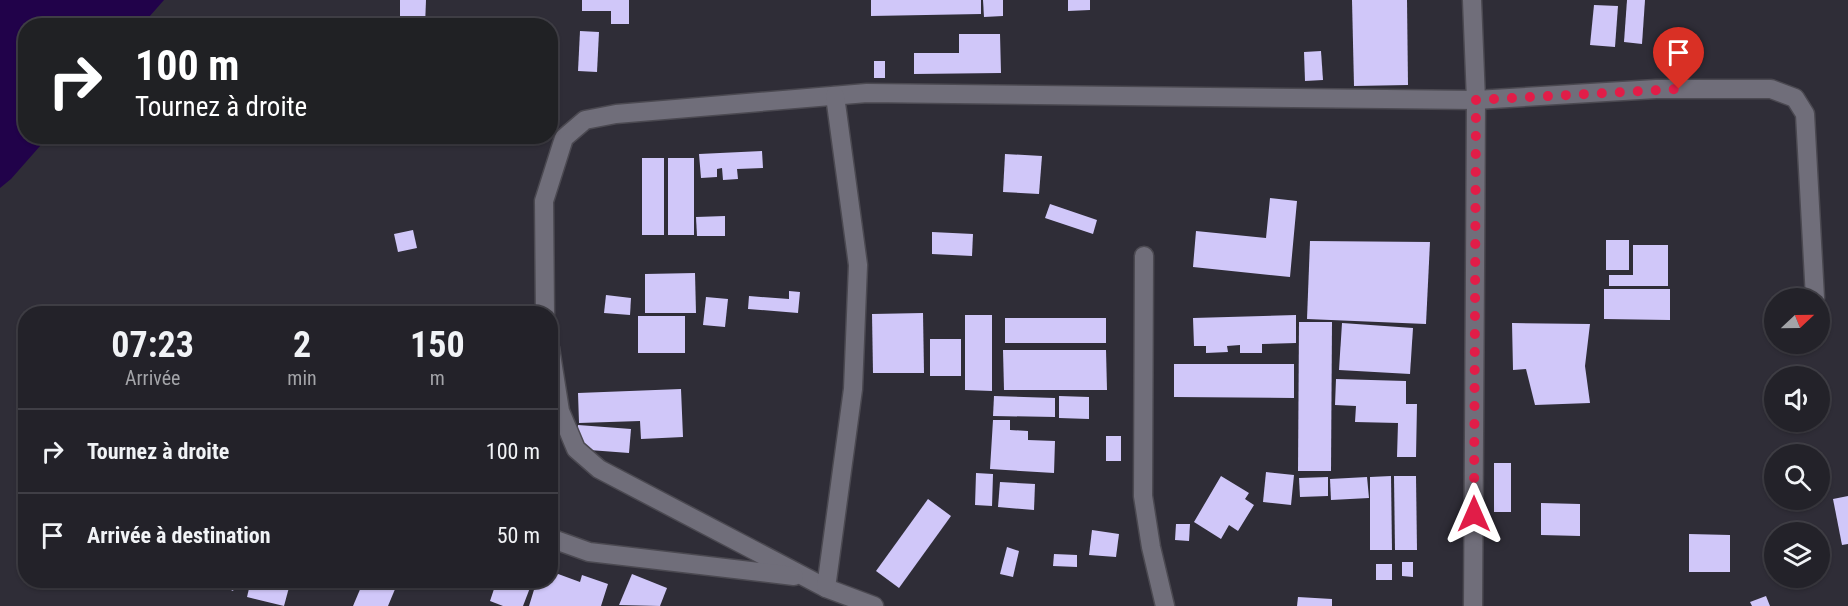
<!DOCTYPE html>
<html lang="fr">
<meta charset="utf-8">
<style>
:root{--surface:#232229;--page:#2f2f35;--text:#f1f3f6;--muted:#a3a4a8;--line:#403f46}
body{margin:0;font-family:"Roboto Condensed",sans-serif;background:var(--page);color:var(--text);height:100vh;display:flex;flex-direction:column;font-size:22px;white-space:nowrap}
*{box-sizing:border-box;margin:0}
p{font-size:20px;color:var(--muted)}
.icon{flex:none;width:33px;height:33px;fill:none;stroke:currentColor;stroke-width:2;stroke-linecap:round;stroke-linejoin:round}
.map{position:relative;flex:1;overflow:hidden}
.details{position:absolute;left:18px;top:306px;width:540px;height:282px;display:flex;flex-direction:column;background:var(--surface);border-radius:24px;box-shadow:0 2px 4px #0004,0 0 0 2px var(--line)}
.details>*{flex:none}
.top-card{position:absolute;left:18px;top:18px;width:540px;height:126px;border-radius:24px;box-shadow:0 2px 4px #0004,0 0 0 2px var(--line);background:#202124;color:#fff;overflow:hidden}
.needle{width:39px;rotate:68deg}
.buttons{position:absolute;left:1764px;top:288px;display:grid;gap:12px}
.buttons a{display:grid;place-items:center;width:66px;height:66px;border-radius:50%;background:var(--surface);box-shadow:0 2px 4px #0004,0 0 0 2px var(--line);font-size:30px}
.pin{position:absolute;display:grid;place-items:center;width:51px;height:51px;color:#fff;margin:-62px -26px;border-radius:50% 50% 50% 0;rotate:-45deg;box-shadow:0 0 6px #0007}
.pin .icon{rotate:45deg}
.me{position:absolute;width:66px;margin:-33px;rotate:0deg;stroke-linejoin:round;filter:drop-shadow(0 0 4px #0008)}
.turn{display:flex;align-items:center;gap:21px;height:126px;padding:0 18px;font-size:27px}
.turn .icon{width:78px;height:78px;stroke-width:2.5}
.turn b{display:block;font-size:42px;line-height:51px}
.eta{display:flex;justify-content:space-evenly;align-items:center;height:102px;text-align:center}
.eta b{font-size:36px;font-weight:700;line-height:42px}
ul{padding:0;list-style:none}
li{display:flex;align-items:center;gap:18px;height:84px;padding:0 18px;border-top:2px solid var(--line)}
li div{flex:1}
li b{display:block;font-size:22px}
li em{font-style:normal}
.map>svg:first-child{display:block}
.water{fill:#21024a}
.building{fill:#d0c7f9}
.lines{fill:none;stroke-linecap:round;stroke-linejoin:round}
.minor-casing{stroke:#4b4951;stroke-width:21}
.minor{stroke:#706e7a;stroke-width:18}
.route{stroke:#e11d48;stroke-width:10;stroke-dasharray:0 18}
</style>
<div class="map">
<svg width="1848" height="606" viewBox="0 0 1848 606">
<rect width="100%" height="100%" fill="#2f2d37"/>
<path class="water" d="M 0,0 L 164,0 L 142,25 L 26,26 L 26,136 L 48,137 L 11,179 L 0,188 Z"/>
<g class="building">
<path d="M 400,0 L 426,0 L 425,26 L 400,26 Z"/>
<path d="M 582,0 L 629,0 L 629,24 L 611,24 L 611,11 L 582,11 Z"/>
<path d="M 871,0 L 981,0 L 981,14 L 871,16 Z"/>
<path d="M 983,0 L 1003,0 L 1003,16 L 984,17 Z"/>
<path d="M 1068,0 L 1090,0 L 1090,10 L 1068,11 Z"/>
<path d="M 1352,0 L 1407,0 L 1408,85 L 1354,86 Z"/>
<path d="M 1627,0 L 1645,0 L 1642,44 L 1624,42 Z"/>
<path d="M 1594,5 L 1618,6 L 1615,47 L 1590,45 Z"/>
<path d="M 580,31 L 599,32 L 597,72 L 578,71 Z"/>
<path d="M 959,34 L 1000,34 L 1001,73 L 914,74 L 914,53 L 959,53 Z"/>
<path d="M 1321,51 L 1323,80 L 1305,81 L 1304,52 Z"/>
<rect x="874" y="61" width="11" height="17"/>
<path d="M 762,151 L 763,168 L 737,169 L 738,179 L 723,180 L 722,168 L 717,169 L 717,177 L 701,178 L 699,154 Z"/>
<path d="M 1005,154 L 1042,156 L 1039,194 L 1003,192 Z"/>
<rect x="642" y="158" width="22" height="77"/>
<rect x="668" y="158" width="26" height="77"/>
<path d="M 1270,198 L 1297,201 L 1290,277 L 1193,267 L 1196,231 L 1266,238 Z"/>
<path d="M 1050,204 L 1097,220 L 1093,234 L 1045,218 Z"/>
<path d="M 725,216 L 725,236 L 697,236 L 696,217 Z"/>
<path d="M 413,230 L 417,248 L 398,252 L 394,234 Z"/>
<path d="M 932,232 L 973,234 L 972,256 L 932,254 Z"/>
<rect x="1606" y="240" width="23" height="30"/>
<path d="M 1310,241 L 1430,242 L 1426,324 L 1307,319 Z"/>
<path d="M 1633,245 L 1668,245 L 1668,286 L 1609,286 L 1609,275 L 1633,275 Z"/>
<path d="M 695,273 L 696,313 L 645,313 L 645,274 Z"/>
<path d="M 1604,289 L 1670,289 L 1670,320 L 1604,319 Z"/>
<path d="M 789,291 L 800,292 L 798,313 L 748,309 L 749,296 L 789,299 Z"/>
<path d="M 606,295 L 631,298 L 630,315 L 604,313 Z"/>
<path d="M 706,297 L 728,299 L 725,327 L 703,325 Z"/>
<path d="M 923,313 L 924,373 L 873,373 L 872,314 Z"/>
<path d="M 965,315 L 992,315 L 992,391 L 965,390 Z"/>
<path d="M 1296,315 L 1296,343 L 1262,344 L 1262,353 L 1240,353 L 1240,345 L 1227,346 L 1228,352 L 1206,353 L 1206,346 L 1194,346 L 1193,318 Z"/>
<rect x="638" y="316" width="47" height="37"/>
<rect x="1005" y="318" width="101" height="25"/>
<path d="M 1299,322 L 1332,322 L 1331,471 L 1298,471 Z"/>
<path d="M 1342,323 L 1413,328 L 1410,374 L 1339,370 Z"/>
<path d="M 1512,323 L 1590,324 L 1585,366 L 1590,403 L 1535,405 L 1526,369 L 1513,370 Z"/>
<rect x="930" y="339" width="31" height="37"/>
<path d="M 1003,350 L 1106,350 L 1107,390 L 1004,390 Z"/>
<path d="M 1174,364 L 1294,364 L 1294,398 L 1174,397 Z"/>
<path d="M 1336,379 L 1406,381 L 1406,404 L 1417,404 L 1416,457 L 1397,457 L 1398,423 L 1355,422 L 1356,406 L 1335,405 Z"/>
<path d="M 681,389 L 683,437 L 641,439 L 640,421 L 579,423 L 578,393 Z"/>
<path d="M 994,396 L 1055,398 L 1055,417 L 993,416 Z"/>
<path d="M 1059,396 L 1089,397 L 1089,419 L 1059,418 Z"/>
<path d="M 993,420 L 1010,420 L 1010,430 L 1028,431 L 1028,440 L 1055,441 L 1054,473 L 990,469 Z"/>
<path d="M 578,425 L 631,429 L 629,453 L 576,449 Z"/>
<rect x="1106" y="436" width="15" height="25"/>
<rect x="1494" y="463" width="17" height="49"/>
<path d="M 1266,472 L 1294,475 L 1291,505 L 1263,502 Z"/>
<path d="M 976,473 L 993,474 L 992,506 L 975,505 Z"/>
<path d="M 1221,476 L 1249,493 L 1245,499 L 1254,505 L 1238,531 L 1229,525 L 1221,539 L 1194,522 Z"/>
<path d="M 1391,476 L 1392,550 L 1370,550 L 1370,477 Z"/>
<path d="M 1394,476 L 1416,476 L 1417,550 L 1395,550 Z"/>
<path d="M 1328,477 L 1328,496 L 1300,497 L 1299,478 Z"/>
<path d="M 1367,477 L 1369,498 L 1331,500 L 1330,479 Z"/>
<path d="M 1000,482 L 1035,484 L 1034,510 L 998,507 Z"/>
<path d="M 1848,496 L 1848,544 L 1842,545 L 1833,499 Z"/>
<path d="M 928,499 L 951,516 L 899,588 L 876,571 Z"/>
<path d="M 1541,503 L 1580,504 L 1580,536 L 1541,535 Z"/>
<path d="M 1176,524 L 1190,524 L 1189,541 L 1175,540 Z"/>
<path d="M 1092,530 L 1119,534 L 1116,557 L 1089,555 Z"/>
<path d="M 1689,534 L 1730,535 L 1730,572 L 1689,572 Z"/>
<path d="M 1007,547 L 1019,551 L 1013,577 L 1000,574 Z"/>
<path d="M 1054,554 L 1077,555 L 1077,567 L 1053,566 Z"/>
<path d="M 1402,562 L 1413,562 L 1413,577 L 1402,576 Z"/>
<rect x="1376" y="564" width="16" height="16"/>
<path d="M 550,571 L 580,582 L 582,575 L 608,584 L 601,606 L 529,606 L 537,580 L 550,580 Z"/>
<path d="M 632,574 L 667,588 L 660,606 L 619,605 Z"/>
<path d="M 223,580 L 246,580 L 243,587 L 236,584 L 233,591 L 221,585 Z"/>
<path d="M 251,580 L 291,580 L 284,606 L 247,597 Z"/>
<path d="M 364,580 L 393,580 L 398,582 L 388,606 L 353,606 Z"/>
<path d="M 497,580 L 533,580 L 523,606 L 503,606 L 490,601 Z"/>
<path d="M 1766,596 L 1770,606 L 1752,606 L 1750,602 Z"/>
<path d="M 1298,597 L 1332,599 L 1332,606 L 1297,606 Z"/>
</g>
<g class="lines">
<defs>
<g id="minor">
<path d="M 1472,0 L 1476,100 L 1473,606"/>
<path d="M 1144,256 L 1143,496 L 1151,547 L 1165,606"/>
<path d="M 545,314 L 544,201 L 564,138 L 585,120 L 616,114 L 867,93 L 1476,100 L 1656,89 L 1771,89 L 1795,98 L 1805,114 L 1815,298"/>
<path d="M 550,348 L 560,411 L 576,449 L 599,469 L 826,588 L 874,606"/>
<path d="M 550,538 L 589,552 L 794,576"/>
<path d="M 826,588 L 853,389 L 858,265 L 835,96"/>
</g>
</defs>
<use href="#minor" class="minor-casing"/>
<use href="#minor" class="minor"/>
</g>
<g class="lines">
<path class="route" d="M 1474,514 L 1476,100 L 1679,89"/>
</g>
</svg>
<div class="buttons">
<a><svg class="needle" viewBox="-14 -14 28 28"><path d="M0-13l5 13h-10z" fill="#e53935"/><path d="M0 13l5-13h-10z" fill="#a3a4a8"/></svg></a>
<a><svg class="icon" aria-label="sound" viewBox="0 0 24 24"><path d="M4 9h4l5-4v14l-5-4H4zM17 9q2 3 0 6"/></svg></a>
<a><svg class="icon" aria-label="search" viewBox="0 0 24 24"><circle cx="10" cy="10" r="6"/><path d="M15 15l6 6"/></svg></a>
<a><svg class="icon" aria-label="layers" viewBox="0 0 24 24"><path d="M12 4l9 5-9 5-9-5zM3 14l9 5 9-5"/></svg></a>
</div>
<div class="pin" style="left:1679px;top:89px;background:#d93025"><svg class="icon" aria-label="arrive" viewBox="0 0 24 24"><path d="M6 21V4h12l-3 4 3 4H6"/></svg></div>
<svg class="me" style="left:1474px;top:514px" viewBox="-20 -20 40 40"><path d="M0-17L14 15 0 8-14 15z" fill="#e11d48" stroke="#fff" stroke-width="4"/></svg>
<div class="top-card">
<div class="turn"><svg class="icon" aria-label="right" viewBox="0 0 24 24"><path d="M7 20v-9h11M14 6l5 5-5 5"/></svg><div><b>100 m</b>Tournez à droite</div></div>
</div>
<section class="details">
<div class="eta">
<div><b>07:23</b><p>Arrivée</p></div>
<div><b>2</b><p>min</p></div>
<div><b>150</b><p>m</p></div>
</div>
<ul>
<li><svg class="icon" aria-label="right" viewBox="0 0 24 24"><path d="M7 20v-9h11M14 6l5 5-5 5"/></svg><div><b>Tournez à droite</b></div><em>100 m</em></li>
<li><svg class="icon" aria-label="arrive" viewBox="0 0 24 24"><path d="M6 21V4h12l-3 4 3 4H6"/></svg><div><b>Arrivée à destination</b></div><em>50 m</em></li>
</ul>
</section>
</div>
